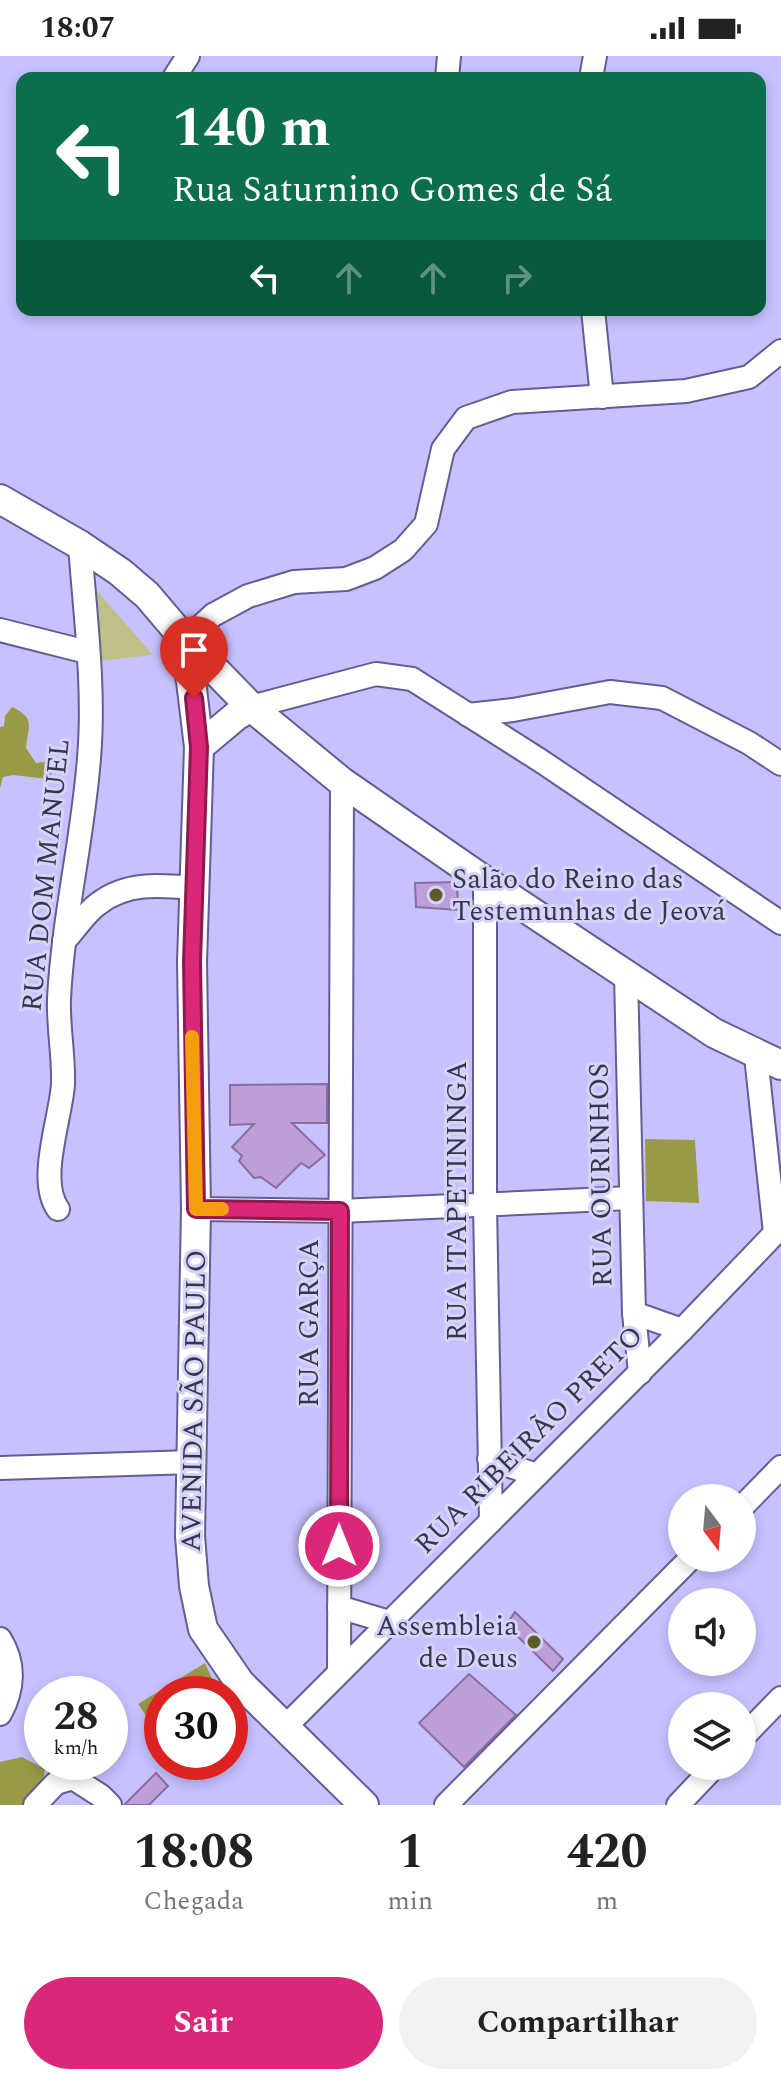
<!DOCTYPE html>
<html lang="pt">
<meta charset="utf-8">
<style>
:root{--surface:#fff;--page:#f2f2f2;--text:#222;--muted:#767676;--accent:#db2777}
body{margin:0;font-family:Spectral,serif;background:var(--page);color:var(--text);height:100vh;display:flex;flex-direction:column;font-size:30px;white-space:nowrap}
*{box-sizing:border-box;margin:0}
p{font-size:26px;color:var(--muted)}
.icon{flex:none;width:44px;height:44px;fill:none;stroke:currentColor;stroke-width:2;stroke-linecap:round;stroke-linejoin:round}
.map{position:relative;height:1749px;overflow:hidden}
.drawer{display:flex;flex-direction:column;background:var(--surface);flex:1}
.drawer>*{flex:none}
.hud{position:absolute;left:16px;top:16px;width:750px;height:244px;border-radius:16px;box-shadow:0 4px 12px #0003;background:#0b6e4f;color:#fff;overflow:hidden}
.needle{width:52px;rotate:164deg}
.buttons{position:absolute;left:668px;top:1428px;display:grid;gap:16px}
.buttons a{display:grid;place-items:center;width:88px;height:88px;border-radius:50%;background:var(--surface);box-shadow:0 4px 12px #0003;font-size:40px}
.speed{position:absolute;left:24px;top:1620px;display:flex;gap:16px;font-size:40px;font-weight:700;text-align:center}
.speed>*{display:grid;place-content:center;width:104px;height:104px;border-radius:50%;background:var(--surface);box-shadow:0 4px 12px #0003;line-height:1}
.speed small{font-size:20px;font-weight:400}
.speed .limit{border:12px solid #d22;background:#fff;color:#111}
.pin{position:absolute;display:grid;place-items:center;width:68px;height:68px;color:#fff;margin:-82px -34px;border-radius:50% 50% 50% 0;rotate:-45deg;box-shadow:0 0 8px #0007}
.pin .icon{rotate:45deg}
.me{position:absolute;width:88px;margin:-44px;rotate:0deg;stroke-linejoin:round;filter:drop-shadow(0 0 6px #0008)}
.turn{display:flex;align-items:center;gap:28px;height:168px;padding:0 24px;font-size:36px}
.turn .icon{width:104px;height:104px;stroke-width:2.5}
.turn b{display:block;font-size:56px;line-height:68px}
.lanes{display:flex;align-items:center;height:76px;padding:0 24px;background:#0003;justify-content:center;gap:40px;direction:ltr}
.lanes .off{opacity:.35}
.eta{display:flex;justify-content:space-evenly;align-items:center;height:136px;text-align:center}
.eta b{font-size:48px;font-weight:700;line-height:56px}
.cta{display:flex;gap:16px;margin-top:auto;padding:16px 24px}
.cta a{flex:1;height:92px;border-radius:48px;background:var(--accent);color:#fff;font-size:32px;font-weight:700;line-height:92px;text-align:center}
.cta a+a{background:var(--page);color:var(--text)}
.status{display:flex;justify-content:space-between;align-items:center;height:56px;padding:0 40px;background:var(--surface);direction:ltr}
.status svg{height:22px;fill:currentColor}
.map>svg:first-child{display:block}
.green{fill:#bfc088}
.forest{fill:#9a9946}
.building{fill:#bc9fd7;stroke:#896da1;stroke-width:2}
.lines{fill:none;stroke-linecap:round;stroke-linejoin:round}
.minor-casing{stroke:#635d92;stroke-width:26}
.major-casing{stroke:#635d92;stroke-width:32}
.minor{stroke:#fff;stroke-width:22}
.major{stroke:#fff;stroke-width:28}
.route-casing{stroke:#8e194d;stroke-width:20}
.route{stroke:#db2777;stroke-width:14}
.slow{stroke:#f59e0b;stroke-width:14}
.poi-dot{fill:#5d5c29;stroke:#d5d3f7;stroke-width:3}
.labels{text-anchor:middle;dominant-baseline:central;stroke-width:6;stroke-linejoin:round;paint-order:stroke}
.street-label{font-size:28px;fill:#37354d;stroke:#d5d3f7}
.poi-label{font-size:28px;fill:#37354d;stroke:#d5d3f7;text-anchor:start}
</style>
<div class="status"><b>18:07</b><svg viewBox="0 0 49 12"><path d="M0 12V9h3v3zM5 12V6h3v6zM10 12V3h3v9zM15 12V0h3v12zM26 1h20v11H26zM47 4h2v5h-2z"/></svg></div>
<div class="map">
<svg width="781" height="1749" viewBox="0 0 781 1749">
<rect width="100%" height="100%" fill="#c7c2ff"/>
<path class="green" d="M 96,534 L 153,599 L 99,605 Z"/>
<g class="forest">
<path d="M 12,651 C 36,662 28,670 26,692 L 36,707 L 51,705 L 53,715 L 48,723 L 13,719 L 3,721 L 0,732 L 0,671 L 4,670 L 5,660 Z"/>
<path d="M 645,1083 L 695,1084 L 699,1147 L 646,1145 Z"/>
<path d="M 205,1607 L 213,1625 L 200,1638 L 162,1638 L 162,1673 L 158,1677 L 138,1648 Z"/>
<path d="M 22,1701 L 45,1713 L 43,1726 L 32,1749 L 0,1749 L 0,1706 Z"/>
</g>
<g class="building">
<path d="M 457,826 L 458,854 L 416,851 L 415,827 Z"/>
<path d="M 327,1028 L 327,1067 L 292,1067 L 325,1099 L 309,1112 L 301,1107 L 276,1132 L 261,1121 L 254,1122 L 239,1105 L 242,1100 L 232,1091 L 254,1068 L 230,1069 L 230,1029 Z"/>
<path d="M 515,1556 L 563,1603 L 553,1615 L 506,1569 Z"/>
<path d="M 469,1618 L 516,1659 L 464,1711 L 419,1667 Z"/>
<path d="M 156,1717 L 168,1730 L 149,1749 L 124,1749 Z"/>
</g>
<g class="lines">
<defs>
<g id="minor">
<path d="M 174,22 L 188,0"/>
<path d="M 447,22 L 449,0"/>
<path d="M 591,22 L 595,0"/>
<path d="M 593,254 L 602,341"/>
<path d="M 0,574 L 87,596"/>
<path d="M 186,584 L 213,559 L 248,540 L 294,526 L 346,523 L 375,512 L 403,494 L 426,468 L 443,393 L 466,362 L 512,346 L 686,335 L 749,321 L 781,295"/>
<path d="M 251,651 L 376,618 L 412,623 L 541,705 L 781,867"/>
<path d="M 468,659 L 513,654 L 610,636 L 662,642 L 749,687 L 781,708"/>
<path d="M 485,825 L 485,1150 L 491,1465"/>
<path d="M 64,885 C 75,874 85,857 98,848 C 126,826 159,829 193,832"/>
<path d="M 626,919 L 634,1257 L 640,1317"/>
<path d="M 756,1000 L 775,1177"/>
<path d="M 58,1153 C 37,1124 61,1062 63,1028 C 64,1000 58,971 59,943 C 63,862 83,782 89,702 C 95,632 85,559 80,489"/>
<path d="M 196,1153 L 340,1155 L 631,1142"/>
<path d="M 634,1257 L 682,1274"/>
<path d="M 489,1403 L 537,1419"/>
<path d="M 0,1412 L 193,1406"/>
<path d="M 742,1451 L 781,1411"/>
<path d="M 339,1551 L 389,1566"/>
<path d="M 0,1583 C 15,1607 14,1633 0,1658"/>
<path d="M 339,1615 L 342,726"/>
<path d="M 284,1672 L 682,1274 L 781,1171"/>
<path d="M 742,1682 L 781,1642"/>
<path d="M 35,1749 L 56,1727 L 73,1722 L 101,1740 L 110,1749"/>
<path d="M 446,1749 L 691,1502"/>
<path d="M 678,1749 L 715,1710"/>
</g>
<g id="major">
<path d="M 0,443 L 80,489 L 120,516 L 147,539 L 181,579 L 251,651 L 342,726 L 485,825 L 714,977 L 781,1009"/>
<path d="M 181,579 L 191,625 L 199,691 L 192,906 L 196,1153 L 190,1480 L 194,1530 L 203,1573 L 240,1627 L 364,1749"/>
<path d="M 199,691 L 236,660 L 251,651"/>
</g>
</defs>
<use href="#minor" class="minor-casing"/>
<use href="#major" class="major-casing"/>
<use href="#minor" class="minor"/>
<use href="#major" class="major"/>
</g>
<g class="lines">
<defs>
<path id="route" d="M 194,642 L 199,691 L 192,906 L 196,1153 L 340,1155 L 339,1490"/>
</defs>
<use href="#route" class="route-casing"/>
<use href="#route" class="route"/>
<path class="slow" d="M 192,981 L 196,1153 L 222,1153"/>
</g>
<g class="poi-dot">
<circle cx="436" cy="839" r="8"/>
<circle cx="534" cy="1586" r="8"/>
</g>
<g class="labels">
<g class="street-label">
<text transform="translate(46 819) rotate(-84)">RUA DOM MANUEL</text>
<text transform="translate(601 1119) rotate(-91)">RUA OURINHOS</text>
<text transform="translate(457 1145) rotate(-90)">RUA ITAPETININGA</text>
<text transform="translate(309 1267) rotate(-90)">RUA GARÇA</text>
<text transform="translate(194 1345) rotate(-89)">AVENIDA SÃO PAULO</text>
<text transform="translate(529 1384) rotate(-45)">RUA RIBEIRÃO PRETO</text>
</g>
<g class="poi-label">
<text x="452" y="823">Salão do Reino das<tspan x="452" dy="32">Testemunhas de Jeová</tspan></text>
<text x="518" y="1570" text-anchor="end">Assembleia<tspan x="518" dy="32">de Deus</tspan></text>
</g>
</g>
</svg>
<div class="buttons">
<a><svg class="needle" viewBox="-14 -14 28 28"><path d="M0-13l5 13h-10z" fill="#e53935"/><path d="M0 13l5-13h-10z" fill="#767676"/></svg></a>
<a><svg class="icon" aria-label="sound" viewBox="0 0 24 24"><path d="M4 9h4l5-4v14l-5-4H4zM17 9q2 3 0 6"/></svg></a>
<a><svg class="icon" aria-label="layers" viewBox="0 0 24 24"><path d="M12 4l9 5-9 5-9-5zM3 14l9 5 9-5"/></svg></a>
</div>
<div class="speed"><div>28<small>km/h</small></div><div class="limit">30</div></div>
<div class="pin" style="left:194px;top:642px;background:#d93025"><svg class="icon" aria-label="arrive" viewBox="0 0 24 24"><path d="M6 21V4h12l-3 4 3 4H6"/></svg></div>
<svg class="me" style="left:339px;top:1490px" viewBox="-20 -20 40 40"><circle r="17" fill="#db2777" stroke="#fff" stroke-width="3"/><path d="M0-11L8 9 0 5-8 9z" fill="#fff"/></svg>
<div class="hud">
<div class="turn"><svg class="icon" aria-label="left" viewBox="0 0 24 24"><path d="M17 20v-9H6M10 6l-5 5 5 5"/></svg><div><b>140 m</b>Rua Saturnino Gomes de Sá</div></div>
<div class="lanes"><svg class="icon" aria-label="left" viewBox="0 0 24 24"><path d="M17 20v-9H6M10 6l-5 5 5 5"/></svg><svg class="icon off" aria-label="ahead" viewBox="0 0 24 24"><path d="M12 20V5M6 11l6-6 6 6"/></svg><svg class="icon off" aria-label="ahead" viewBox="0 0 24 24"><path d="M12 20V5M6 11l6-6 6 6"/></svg><svg class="icon off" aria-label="right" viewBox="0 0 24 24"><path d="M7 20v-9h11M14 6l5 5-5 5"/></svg></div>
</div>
</div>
<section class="drawer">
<div class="eta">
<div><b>18:08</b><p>Chegada</p></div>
<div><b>1</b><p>min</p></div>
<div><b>420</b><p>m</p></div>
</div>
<div class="cta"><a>Sair</a><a>Compartilhar</a></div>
</section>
